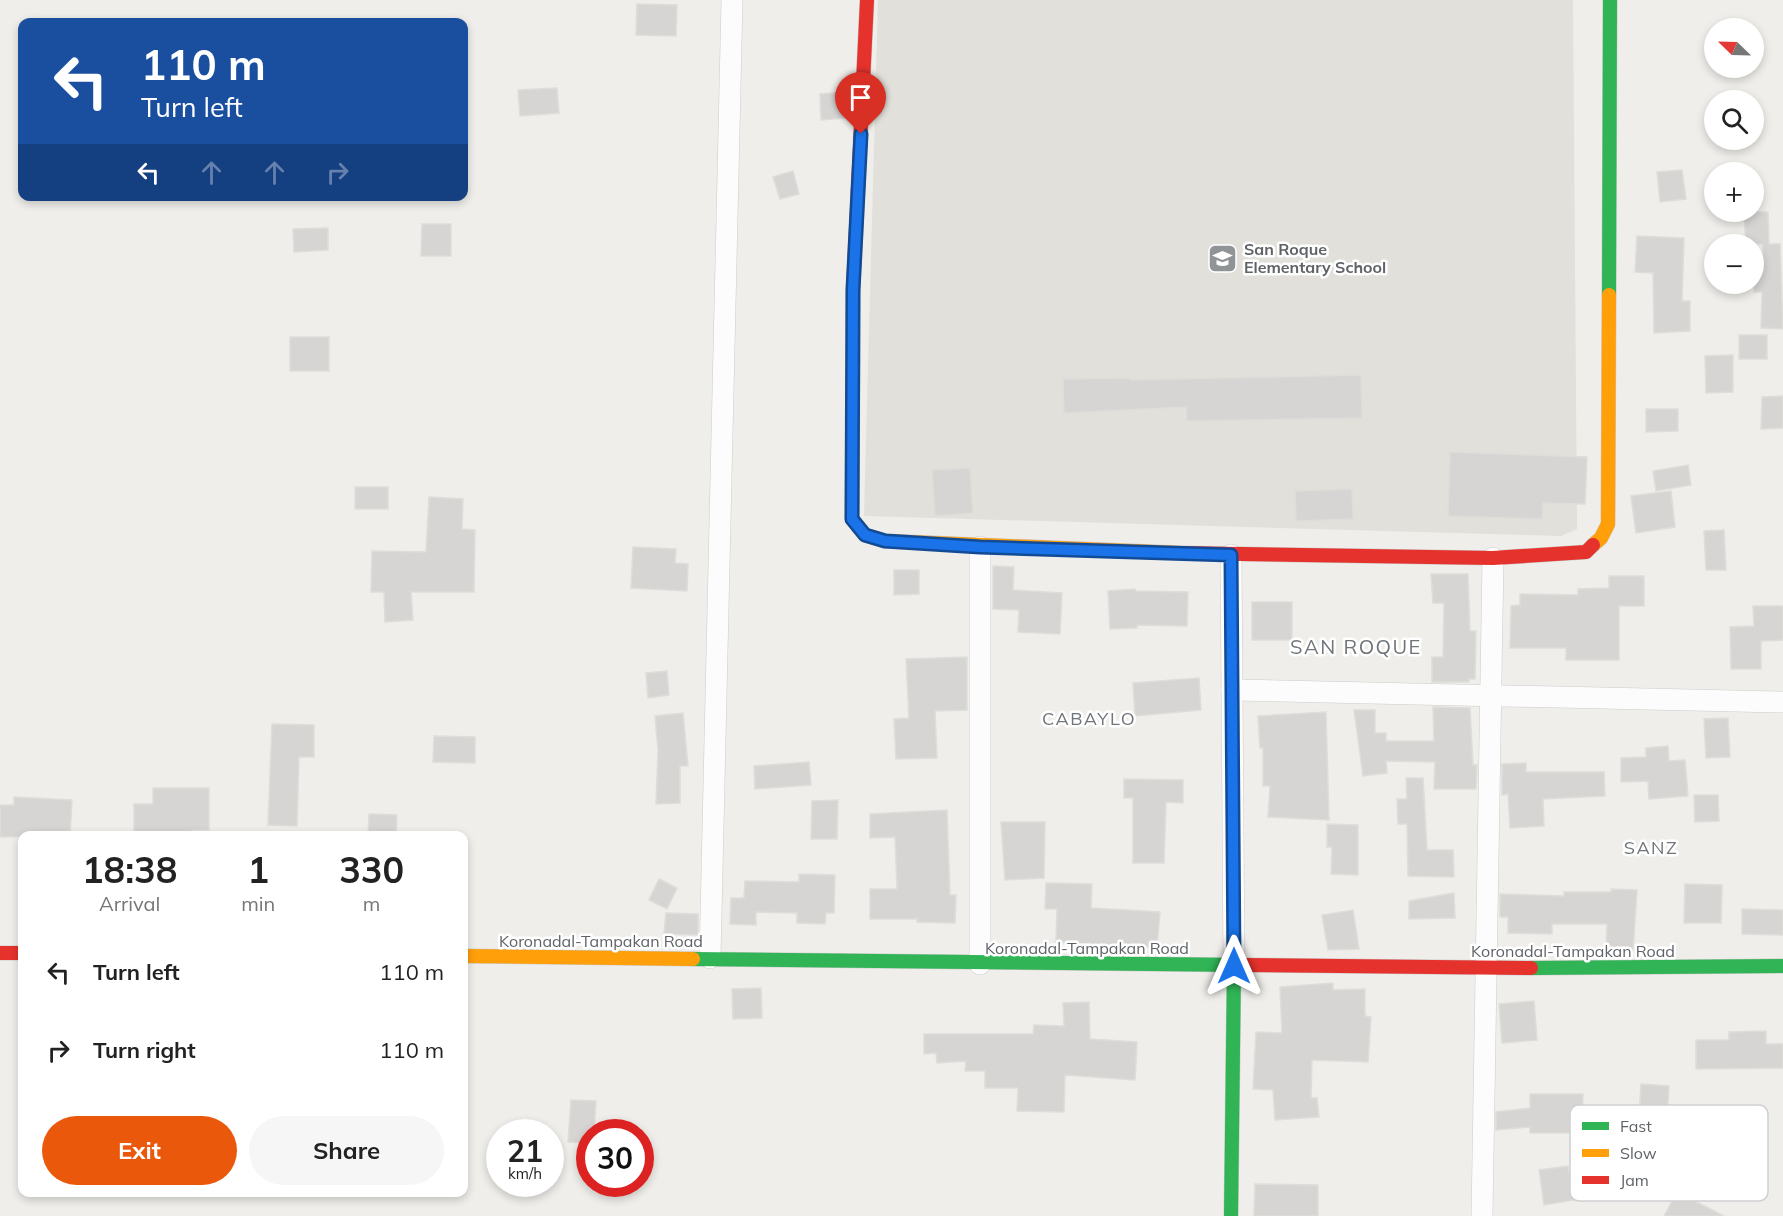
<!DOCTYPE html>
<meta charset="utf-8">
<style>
:root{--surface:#fff;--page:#f6f6f6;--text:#222;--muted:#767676;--accent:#ea580c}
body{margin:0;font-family:Mulish,sans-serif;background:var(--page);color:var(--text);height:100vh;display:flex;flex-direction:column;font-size:22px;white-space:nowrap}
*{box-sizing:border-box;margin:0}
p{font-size:20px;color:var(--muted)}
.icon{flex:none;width:33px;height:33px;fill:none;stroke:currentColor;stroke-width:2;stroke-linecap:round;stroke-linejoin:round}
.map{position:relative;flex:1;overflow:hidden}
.side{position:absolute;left:18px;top:831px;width:450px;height:366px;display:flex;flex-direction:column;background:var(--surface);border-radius:12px;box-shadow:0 3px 9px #0003}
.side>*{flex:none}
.guide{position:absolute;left:18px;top:18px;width:450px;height:183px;border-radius:12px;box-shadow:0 3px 9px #0003;background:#1a4fa0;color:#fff;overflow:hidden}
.needle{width:39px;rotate:293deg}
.tools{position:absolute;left:1704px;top:18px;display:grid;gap:12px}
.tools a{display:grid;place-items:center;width:60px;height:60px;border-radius:50%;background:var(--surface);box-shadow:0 3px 9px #0003;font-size:30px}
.speed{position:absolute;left:486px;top:1119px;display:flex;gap:12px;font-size:30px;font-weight:700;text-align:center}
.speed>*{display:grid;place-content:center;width:78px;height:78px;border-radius:50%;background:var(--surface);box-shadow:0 3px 9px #0003;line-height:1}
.speed small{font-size:15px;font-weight:400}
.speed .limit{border:9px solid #d22;background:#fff;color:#111}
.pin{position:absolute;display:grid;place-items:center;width:51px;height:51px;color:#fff;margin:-62px -26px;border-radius:50% 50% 50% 0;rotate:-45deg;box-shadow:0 0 6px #0007}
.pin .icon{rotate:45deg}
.me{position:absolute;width:66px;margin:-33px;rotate:0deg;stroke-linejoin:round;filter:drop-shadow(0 0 4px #0008)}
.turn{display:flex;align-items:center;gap:21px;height:126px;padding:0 24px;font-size:27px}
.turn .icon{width:78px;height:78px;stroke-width:2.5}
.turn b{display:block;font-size:42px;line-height:51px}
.lanes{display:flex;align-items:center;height:57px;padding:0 24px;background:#0003;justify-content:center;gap:30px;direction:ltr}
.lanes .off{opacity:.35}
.eta{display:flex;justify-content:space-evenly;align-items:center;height:102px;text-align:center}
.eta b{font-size:36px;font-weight:700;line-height:42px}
.primary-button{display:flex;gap:12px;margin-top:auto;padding:12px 24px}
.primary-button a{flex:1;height:69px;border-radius:36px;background:var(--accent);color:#fff;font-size:24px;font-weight:700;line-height:69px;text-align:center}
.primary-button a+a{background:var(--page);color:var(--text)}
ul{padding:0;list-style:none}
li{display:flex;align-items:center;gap:18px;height:78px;padding:0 24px}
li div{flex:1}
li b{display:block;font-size:22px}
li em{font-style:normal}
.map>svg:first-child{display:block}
.education{fill:#e2e0da}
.building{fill:#d6d5d3;stroke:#deddd9;stroke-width:1.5}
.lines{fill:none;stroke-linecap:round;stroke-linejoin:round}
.street-casing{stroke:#cbcccc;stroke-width:22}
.fast-casing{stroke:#cacacb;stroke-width:15}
.slow-casing{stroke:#cacacb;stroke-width:15}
.jam-casing{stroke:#cacacb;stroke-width:15}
.street{stroke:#fdfcfc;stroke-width:21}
.fast{stroke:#30b455;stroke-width:14}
.slow{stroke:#ff9f0a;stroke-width:14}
.jam{stroke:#e5322d;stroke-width:14}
.route-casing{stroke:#114b97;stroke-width:15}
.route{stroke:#1a73e8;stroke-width:10}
.labels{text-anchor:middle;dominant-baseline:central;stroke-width:5;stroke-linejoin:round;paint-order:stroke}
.poi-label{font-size:16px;font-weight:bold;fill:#5f6368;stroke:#fff;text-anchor:start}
.street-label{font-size:16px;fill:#5f6368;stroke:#fff}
.neighbourhood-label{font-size:18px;letter-spacing:1.5px;fill:#70757a;stroke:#fff}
.quarter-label{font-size:20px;letter-spacing:1.5px;fill:#70757a;stroke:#fff}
.key{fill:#fff;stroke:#cfd0d2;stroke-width:1.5}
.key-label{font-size:16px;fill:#5f6368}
</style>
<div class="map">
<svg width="1783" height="1216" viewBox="0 0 1783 1216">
<rect width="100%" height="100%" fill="#efeeea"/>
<path class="education" d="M 878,0 L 1573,0 L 1577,529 L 1561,536 L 864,516 Z"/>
<g class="building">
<path d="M 637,4 L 677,5 L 676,36 L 636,35 Z"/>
<path d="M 557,88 L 559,113 L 520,116 L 518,90 Z"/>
<path d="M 845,92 L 845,118 L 821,120 L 820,94 Z"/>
<path d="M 1682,170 L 1686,199 L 1660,202 L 1657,172 Z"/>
<path d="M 793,171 L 799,194 L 780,199 L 773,177 Z"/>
<path d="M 1744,212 L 1768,212 L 1769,244 L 1780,244 L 1783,329 L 1761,328 L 1762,292 L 1754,292 L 1754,269 L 1763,269 L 1763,244 L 1746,244 Z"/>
<path d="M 422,224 L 451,224 L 451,256 L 421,256 Z"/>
<path d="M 328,228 L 328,250 L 294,252 L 293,229 Z"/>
<path d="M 1637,236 L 1684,238 L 1682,301 L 1690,301 L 1690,331 L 1654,333 L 1653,273 L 1635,272 Z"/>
<rect x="1739" y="335" width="28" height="24"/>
<rect x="290" y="337" width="39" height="34"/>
<path d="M 1733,355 L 1733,392 L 1706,393 L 1705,356 Z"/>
<path d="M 1361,375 L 1362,418 L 1187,421 L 1186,407 L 1064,413 L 1063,379 L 1130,378 L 1130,380 Z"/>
<path d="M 1783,396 L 1783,428 L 1761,429 L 1762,397 Z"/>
<path d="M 1646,409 L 1678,409 L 1678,431 L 1646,432 Z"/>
<path d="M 1450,452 L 1587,457 L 1585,504 L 1543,503 L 1542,519 L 1448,516 Z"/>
<path d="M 1688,465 L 1691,485 L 1656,491 L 1653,471 Z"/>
<path d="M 970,468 L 973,513 L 935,516 L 932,470 Z"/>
<rect x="355" y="487" width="33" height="22"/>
<path d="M 1352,489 L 1353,519 L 1296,521 L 1295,491 Z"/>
<path d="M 1671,491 L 1675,527 L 1636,533 L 1631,496 Z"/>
<path d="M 429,497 L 463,499 L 462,529 L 475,530 L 474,592 L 411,592 L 413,620 L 385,622 L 384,592 L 371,592 L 372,551 L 426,552 Z"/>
<path d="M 1724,530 L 1726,570 L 1706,570 L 1704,531 Z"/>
<path d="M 633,547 L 676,549 L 675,563 L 688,564 L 687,591 L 631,588 Z"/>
<path d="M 993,566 L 1014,567 L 1013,590 L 1062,593 L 1060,634 L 1018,632 L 1019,610 L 993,609 Z"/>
<path d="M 894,570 L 919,570 L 919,594 L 894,595 Z"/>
<path d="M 1431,574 L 1468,574 L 1470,631 L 1476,631 L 1475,679 L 1469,679 L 1469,682 L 1432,682 L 1432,657 L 1443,657 L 1444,603 L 1433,603 Z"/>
<path d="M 1609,576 L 1644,576 L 1644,606 L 1619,606 L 1619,660 L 1566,660 L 1566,648 L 1510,648 L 1511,606 L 1520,605 L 1520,594 L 1578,595 L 1578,589 L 1609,588 Z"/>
<path d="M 1135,589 L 1136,591 L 1188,592 L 1187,626 L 1137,625 L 1137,628 L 1110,629 L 1108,591 Z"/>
<rect x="1252" y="602" width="40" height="38"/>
<path d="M 1753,606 L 1783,606 L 1783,640 L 1761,641 L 1761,669 L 1731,669 L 1730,627 L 1754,626 Z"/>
<path d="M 967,657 L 967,710 L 935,711 L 937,758 L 896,759 L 894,719 L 909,718 L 906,659 Z"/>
<path d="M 667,671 L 669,695 L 648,698 L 646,673 Z"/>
<path d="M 1199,678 L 1201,710 L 1135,716 L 1133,683 Z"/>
<path d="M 1433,707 L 1470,708 L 1473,765 L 1477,765 L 1476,789 L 1434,789 L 1435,762 L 1386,761 L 1387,773 L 1363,776 L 1354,710 L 1375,710 L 1375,733 L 1386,733 L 1386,741 L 1434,741 Z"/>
<path d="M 1326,712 L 1329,820 L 1268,817 L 1270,786 L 1263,786 L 1263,748 L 1260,748 L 1258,716 Z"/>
<path d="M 683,713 L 688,766 L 680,766 L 680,803 L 656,804 L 658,750 L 655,716 Z"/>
<path d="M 1728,718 L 1730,757 L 1706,758 L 1704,719 Z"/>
<path d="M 272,724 L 314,725 L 314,757 L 299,757 L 297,826 L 268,825 Z"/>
<path d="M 434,736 L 475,737 L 475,763 L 433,762 Z"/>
<path d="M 1668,746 L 1669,761 L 1685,760 L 1688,796 L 1649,799 L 1648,781 L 1621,782 L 1621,758 L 1646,757 L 1646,748 Z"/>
<path d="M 809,762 L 811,785 L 755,789 L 754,766 Z"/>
<path d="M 1526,763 L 1526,772 L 1604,772 L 1605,796 L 1543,799 L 1544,826 L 1510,828 L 1508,794 L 1502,795 L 1502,764 Z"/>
<path d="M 1406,778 L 1423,778 L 1427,850 L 1453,850 L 1454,877 L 1408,876 L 1407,824 L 1398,824 L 1397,799 L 1407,799 Z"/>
<path d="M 1124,779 L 1183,780 L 1183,803 L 1166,802 L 1164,863 L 1133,863 L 1133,798 L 1124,798 Z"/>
<path d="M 153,788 L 209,788 L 209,830 L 192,830 L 192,836 L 134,836 L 134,804 L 153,804 Z"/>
<path d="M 1694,795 L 1718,795 L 1719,821 L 1695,822 Z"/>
<path d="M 14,797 L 72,800 L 70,836 L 0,837 L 0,805 L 14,805 Z"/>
<path d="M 838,800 L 837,839 L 811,839 L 812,801 Z"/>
<path d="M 947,810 L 950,895 L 956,895 L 955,923 L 917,922 L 917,919 L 870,919 L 870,889 L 897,889 L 895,837 L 870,838 L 870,814 Z"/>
<path d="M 369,814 L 397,815 L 396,836 L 368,836 Z"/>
<path d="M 1001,822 L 1045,822 L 1044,878 L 1005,880 Z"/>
<path d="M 1327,824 L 1358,825 L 1358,875 L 1331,874 L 1332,847 L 1327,847 Z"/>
<path d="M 799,874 L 835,875 L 834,913 L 826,913 L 825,924 L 797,923 L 797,913 L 756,912 L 756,925 L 730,924 L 731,898 L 744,898 L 745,881 L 799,882 Z"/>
<path d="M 659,879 L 677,888 L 667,909 L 649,900 Z"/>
<path d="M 1046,883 L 1092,884 L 1091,908 L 1160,912 L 1157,948 L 1056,942 L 1057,909 L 1045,909 Z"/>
<path d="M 1685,884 L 1722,885 L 1721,923 L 1684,923 Z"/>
<path d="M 1611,889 L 1637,890 L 1633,951 L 1606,951 L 1607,924 L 1552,924 L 1552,934 L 1508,933 L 1508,917 L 1500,917 L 1500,894 L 1564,896 L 1564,892 L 1611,892 Z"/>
<path d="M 1454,893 L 1455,918 L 1409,919 L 1409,901 Z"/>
<path d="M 1742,909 L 1783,910 L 1783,935 L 1742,934 Z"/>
<path d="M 1353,910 L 1359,949 L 1328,950 L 1322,915 Z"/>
<path d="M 666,913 L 698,914 L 698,935 L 664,934 Z"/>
<path d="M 1333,983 L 1333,990 L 1365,989 L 1365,1016 L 1371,1017 L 1368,1062 L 1312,1060 L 1311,1098 L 1317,1098 L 1319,1117 L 1275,1120 L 1273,1090 L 1253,1089 L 1256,1032 L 1282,1033 L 1280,987 Z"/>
<path d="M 761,988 L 762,1018 L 733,1019 L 732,989 Z"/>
<path d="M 1534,1001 L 1537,1040 L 1502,1043 L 1499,1004 Z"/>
<path d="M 1089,1002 L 1090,1039 L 1137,1042 L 1135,1080 L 1065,1075 L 1064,1112 L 1017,1111 L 1018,1088 L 985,1088 L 985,1071 L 965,1071 L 966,1061 L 937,1063 L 936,1053 L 924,1054 L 924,1034 L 1033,1034 L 1034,1025 L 1064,1026 L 1063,1003 Z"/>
<path d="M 1766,1031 L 1766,1044 L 1783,1044 L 1783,1068 L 1696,1069 L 1696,1040 L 1729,1040 L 1729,1032 Z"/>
<path d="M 1641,1084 L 1669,1086 L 1667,1119 L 1639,1118 Z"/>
<path d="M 1530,1094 L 1583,1094 L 1582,1133 L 1530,1133 L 1530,1127 L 1496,1130 L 1496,1112 L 1530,1108 Z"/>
<path d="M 571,1100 L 596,1101 L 594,1132 L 590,1132 L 590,1143 L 568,1142 Z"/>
<path d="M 1568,1166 L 1574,1200 L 1544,1205 L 1539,1170 Z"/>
<path d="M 1255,1184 L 1318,1185 L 1318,1216 L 1254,1216 Z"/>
<path d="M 1677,1192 L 1724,1216 L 1664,1216 Z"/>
</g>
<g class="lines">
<defs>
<g id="street">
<path d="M 1231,555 L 1234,966"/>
<path d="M 1232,690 L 1783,702"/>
<path d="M 710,958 L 732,0"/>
<path d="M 980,964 L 980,547"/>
<path d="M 1482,1216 L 1493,558"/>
</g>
<g id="fast">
<path d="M 1609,295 L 1610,0"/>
<path d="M 693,959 L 1242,965"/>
<path d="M 1531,968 L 1783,966"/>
<path d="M 1231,1216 L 1234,966"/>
</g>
<g id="slow">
<path d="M 853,361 L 852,519 L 865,535 L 885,541 L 1181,553"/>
<path d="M 1593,545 L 1601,538 L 1608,524 L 1609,295"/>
<path d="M 464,956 L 693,959"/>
</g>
<g id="jam">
<path d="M 853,361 L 853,290 L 867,0"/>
<path d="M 1181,553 L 1493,558 L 1586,552 L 1593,545"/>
<path d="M 0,953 L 22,953"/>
<path d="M 1242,965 L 1531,968"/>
</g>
</defs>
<use href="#street" class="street-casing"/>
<use href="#fast" class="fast-casing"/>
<use href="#slow" class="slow-casing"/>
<use href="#jam" class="jam-casing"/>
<use href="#street" class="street"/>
<use href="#fast" class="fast"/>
<use href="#slow" class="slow"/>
<use href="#jam" class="jam"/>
</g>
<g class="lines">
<defs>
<path id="route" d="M 861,134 L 853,290 L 852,519 L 865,535 L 885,541 L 980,547 L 1231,555 L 1234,966"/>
</defs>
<use href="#route" class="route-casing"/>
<use href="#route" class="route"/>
</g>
<defs>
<symbol id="school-square" viewBox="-11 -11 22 22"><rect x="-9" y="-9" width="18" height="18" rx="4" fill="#919496" stroke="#fff"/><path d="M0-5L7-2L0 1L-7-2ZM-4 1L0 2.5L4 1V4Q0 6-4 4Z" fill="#fff"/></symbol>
</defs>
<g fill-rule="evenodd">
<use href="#school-square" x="1206" y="242" width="33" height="33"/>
</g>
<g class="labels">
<g class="poi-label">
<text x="1244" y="249">San Roque<tspan x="1244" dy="18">Elementary School</tspan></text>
</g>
<g class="street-label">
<text x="601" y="941">Koronadal-Tampakan Road</text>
<text x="1087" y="948">Koronadal-Tampakan Road</text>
<text x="1573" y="951">Koronadal-Tampakan Road</text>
</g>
<g class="neighbourhood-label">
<text x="1089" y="718">CABAYLO</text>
<text x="1651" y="847">SANZ</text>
</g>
<g class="quarter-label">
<text x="1356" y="646">SAN ROQUE</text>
</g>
</g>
<rect x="1570" y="1105" width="198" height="96" rx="9" class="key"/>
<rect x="1582" y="1122" width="27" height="8" fill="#30b455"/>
<rect x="1582" y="1149" width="27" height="8" fill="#ff9f0a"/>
<rect x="1582" y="1176" width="27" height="8" fill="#e5322d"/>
<g class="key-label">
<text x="1620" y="1132">Fast</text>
<text x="1620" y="1159">Slow</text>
<text x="1620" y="1186">Jam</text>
</g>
</svg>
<div class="tools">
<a><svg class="needle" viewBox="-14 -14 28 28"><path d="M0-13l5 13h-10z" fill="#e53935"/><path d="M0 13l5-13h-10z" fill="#767676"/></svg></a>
<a><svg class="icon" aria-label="search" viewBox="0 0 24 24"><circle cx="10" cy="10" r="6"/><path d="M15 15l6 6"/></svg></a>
<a>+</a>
<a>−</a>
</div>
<div class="speed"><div>21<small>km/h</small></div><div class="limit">30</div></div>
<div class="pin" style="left:861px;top:134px;background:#d93025"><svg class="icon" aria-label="arrive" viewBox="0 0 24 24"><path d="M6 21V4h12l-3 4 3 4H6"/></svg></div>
<svg class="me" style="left:1234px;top:966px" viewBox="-20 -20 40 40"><path d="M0-17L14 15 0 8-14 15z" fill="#1a73e8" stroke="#fff" stroke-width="4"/></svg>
<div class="guide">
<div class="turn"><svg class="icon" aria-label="left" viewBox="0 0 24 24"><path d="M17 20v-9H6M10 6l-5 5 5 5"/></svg><div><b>110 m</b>Turn left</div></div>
<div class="lanes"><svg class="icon" aria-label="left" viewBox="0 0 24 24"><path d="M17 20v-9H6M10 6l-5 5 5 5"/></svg><svg class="icon off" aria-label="ahead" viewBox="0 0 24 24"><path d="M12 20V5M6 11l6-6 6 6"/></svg><svg class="icon off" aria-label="ahead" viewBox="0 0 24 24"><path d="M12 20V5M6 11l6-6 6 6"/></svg><svg class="icon off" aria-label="right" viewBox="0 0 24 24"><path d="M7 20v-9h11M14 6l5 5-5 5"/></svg></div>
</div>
<section class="side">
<div class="eta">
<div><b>18:38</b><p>Arrival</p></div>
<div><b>1</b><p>min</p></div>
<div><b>330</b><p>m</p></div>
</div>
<ul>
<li><svg class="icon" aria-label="left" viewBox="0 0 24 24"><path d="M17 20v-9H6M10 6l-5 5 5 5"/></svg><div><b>Turn left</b></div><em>110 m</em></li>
<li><svg class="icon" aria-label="right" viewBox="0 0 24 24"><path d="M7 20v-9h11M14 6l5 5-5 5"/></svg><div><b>Turn right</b></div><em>110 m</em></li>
</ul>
<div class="primary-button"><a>Exit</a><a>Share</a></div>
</section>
</div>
